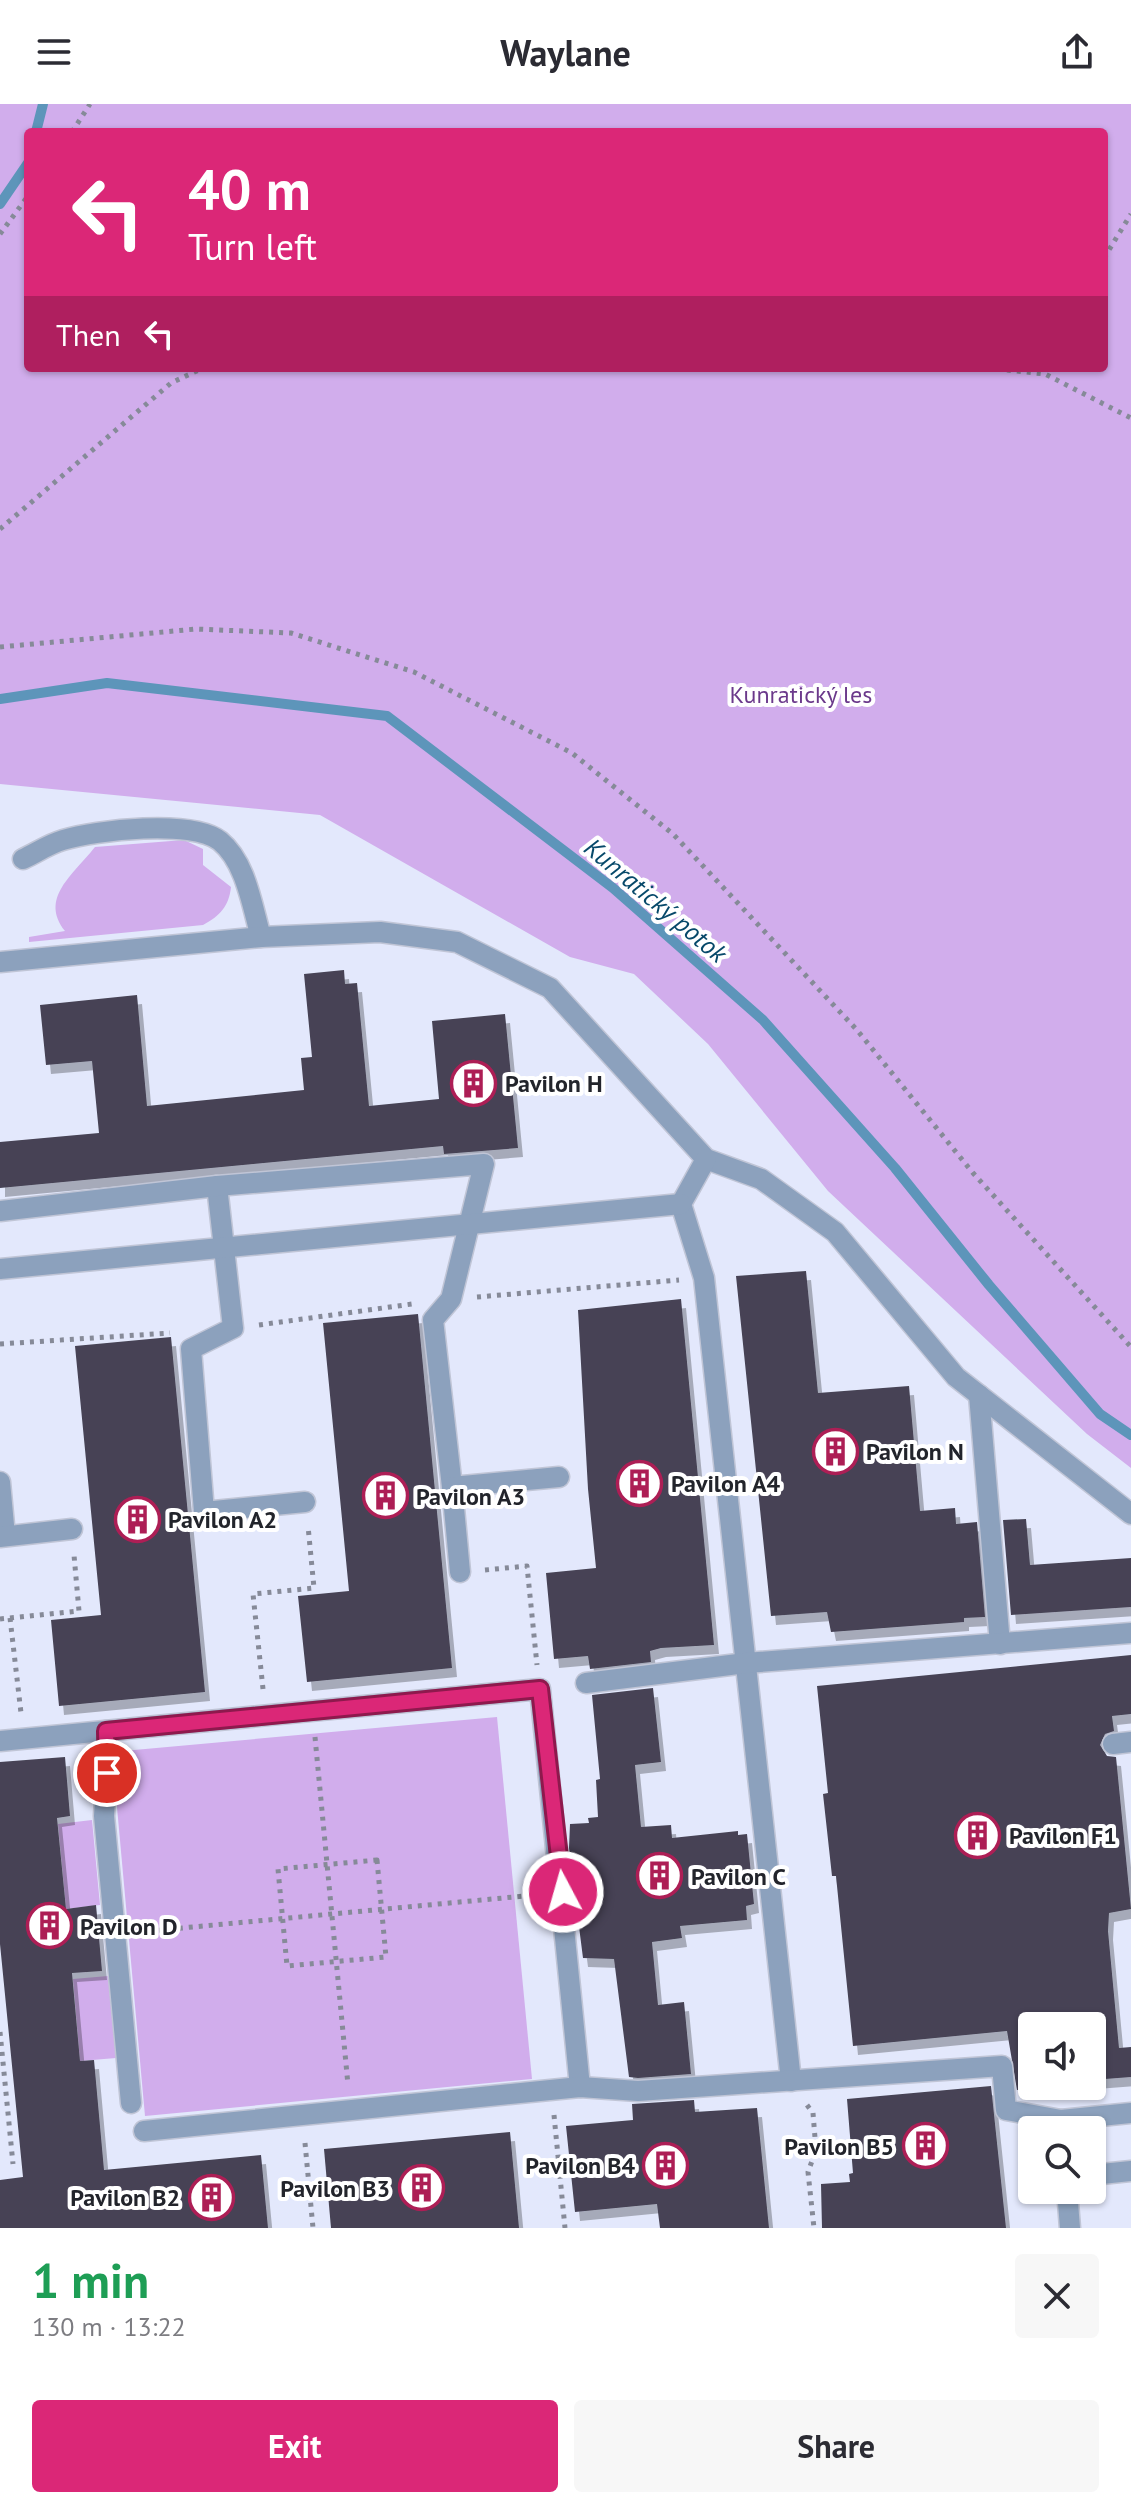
<!DOCTYPE html>
<meta charset="utf-8">
<style>
:root{--surface:#fff;--page:#f7f7f7;--text:#2b2b33;--muted:#7c7c81;--accent:#db2777}
body{margin:0;font-family:"PT Sans",sans-serif;background:var(--page);color:var(--text);height:100vh;display:flex;flex-direction:column;font-size:30px;white-space:nowrap}
*{box-sizing:border-box;margin:0}
p{font-size:26px;color:var(--muted)}
.icon{flex:none;width:44px;height:44px;fill:none;stroke:currentColor;stroke-width:2;stroke-linecap:round;stroke-linejoin:round}
.map{position:relative;height:2124px;overflow:hidden}
.sheet{display:flex;flex-direction:column;background:var(--surface);flex:1}
.sheet>*{flex:none}
.guide{position:absolute;left:24px;top:24px;width:1084px;height:244px;border-radius:8px;box-shadow:0 2px 6px #0004;background:#db2777;color:#fff;overflow:hidden}
.fabs{position:absolute;left:1018px;top:1908px;display:grid;gap:16px}
.fabs a{display:grid;place-items:center;width:88px;height:88px;border-radius:8px;background:var(--surface);box-shadow:0 2px 6px #0004;font-size:40px}
.pin{position:absolute;display:grid;place-items:center;width:68px;height:68px;color:#fff;margin:-34px;border:4px solid #fff;border-radius:50%;box-shadow:0 2px 8px #0007}
.me{position:absolute;width:88px;margin:-44px;rotate:354deg;stroke-linejoin:round;filter:drop-shadow(0 0 6px #0008)}
.turn{display:flex;align-items:center;gap:28px;height:168px;padding:0 32px;font-size:36px}
.turn .icon{width:104px;height:104px;stroke-width:2.5}
.turn b{display:block;font-size:56px;line-height:68px}
.then{display:flex;align-items:center;height:76px;padding:0 32px;background:#0003;gap:16px;font-size:30px}
.round{display:grid;place-items:center;flex:none;width:84px;height:84px;border-radius:8px;background:var(--page)}
.head{display:flex;align-items:center;justify-content:space-between;height:136px;padding:0 32px}
h1{font-size:48px;font-weight:800;line-height:60px;color:#1e9e55}
.button{display:flex;gap:16px;margin-top:auto;padding:16px 32px}
.button a{flex:1;height:92px;border-radius:8px;background:var(--accent);color:#fff;font-size:32px;font-weight:800;line-height:92px;text-align:center}
.button a+a{background:var(--page);color:var(--text)}
header{display:flex;justify-content:space-between;align-items:center;height:104px;padding:0 32px;background:var(--surface);font-size:36px;font-weight:800}
.map>svg:first-child{display:block}
.green{fill:#d1adec;fill-rule:evenodd}
.lines{fill:none;stroke-linecap:round;stroke-linejoin:round}
.stream{stroke:#5d95ba;stroke-width:10}
.building{fill:#464354;filter:url(#shadow)}
.lane-casing{stroke:#c0c5d6;stroke-width:23}
.path{stroke:#868a98;stroke-width:5;stroke-dasharray:4 6;stroke-linecap:butt}
.lane{stroke:#8ca1bd;stroke-width:20}
.route-casing{stroke:#8e194d;stroke-width:20}
.route{stroke:#db2777;stroke-width:14}
.labels{text-anchor:middle;dominant-baseline:central;stroke-width:8;stroke-linejoin:round;paint-order:stroke}
.park-label{font-size:24px;fill:#6b398b;stroke:#fff}
.poi-label{font-size:24px;font-weight:bold;fill:#22242b;stroke:#fff;text-anchor:start}
.water-label{font-size:26px;font-style:italic;fill:#07496a;stroke:#fff}
</style>
<header><svg class="icon" aria-label="menu" viewBox="0 0 24 24"><path d="M4 6h16M4 12h16M4 18h16"/></svg>Waylane<svg class="icon" aria-label="share" viewBox="0 0 24 24"><path d="M12 15V3M7 8l5-5 5 5M5 13v7h14v-7"/></svg></header>
<div class="map">
<svg width="1131" height="2124" viewBox="0 0 1131 2124">
<defs>
<filter id="shadow"><feDropShadow dx="5" dy="9" stdDeviation="0" flood-color="#0004"/></filter>
</defs>
<rect width="100%" height="100%" fill="#e3e8fc"/>
<g class="green">
<path d="M 0,0 L 1131,0 L 1131,1364 L 1087,1330 L 828,1087 L 708,940 L 634,870 L 570,853 L 320,711 L 0,680 ZM 1104,28 L 1104,264 L 28,264 L 28,28 Z"/>
<path d="M 184,736 L 203,745 L 203,761 L 231,783 C 229,802 220,812 203,821 L 29,838 L 29,833 L 65,827 C 39,794 73,771 95,743 Z"/>
<path d="M 497,1613 L 532,1975 L 145,2012 L 112,1648 Z"/>
<path d="M 92,1716 L 100,1801 L 66,1805 L 58,1720 Z"/>
<path d="M 108,1872 L 116,1954 L 80,1957 L 73,1875 Z"/>
</g>
<g class="lines">
<g class="stream">
<path d="M 36,28 L 43,0"/>
<path d="M 0,100 L 28,59"/>
<path d="M 0,595 L 107,579 L 387,612 L 613,784 L 763,916 L 895,1064 L 989,1181 L 1100,1310 L 1131,1331"/>
</g>
</g>
<g class="building">
<path d="M 344,866 L 345,880 L 357,879 L 369,1002 L 439,995 L 432,917 L 505,910 L 518,1044 L 444,1050 L 443,1042 L 0,1084 L 0,1038 L 99,1029 L 92,957 L 46,961 L 40,901 L 137,891 L 147,1002 L 304,986 L 301,954 L 312,953 L 304,870 Z"/>
<path d="M 806,1167 L 818,1289 L 909,1282 L 920,1407 L 955,1404 L 956,1420 L 977,1418 L 985,1513 L 964,1514 L 964,1518 L 831,1528 L 827,1508 L 771,1512 L 736,1172 Z"/>
<path d="M 681,1195 L 714,1541 L 661,1544 L 650,1547 L 651,1558 L 590,1565 L 588,1552 L 554,1555 L 546,1469 L 596,1464 L 588,1385 L 578,1206 Z"/>
<path d="M 418,1210 L 452,1564 L 307,1578 L 298,1492 L 349,1487 L 323,1219 Z"/>
<path d="M 171,1233 L 205,1588 L 59,1602 L 51,1516 L 101,1511 L 75,1242 Z"/>
<path d="M 1026,1415 L 1030,1461 L 1131,1454 L 1131,1503 L 1011,1511 L 1003,1416 Z"/>
<path d="M 1131,1551 L 1131,1610 L 1112,1612 L 1114,1627 L 1105,1630 L 1100,1641 L 1107,1652 L 1116,1653 L 1131,1805 L 1109,1809 L 1108,1827 L 1119,1944 L 1131,1943 L 1131,1973 L 1092,1976 L 1092,1922 L 1032,1922 L 1032,1985 L 1017,1986 L 1007,1927 L 853,1942 L 836,1772 L 832,1772 L 823,1690 L 828,1689 L 817,1582 Z"/>
<path d="M 653,1584 L 661,1658 L 635,1661 L 641,1723 L 671,1721 L 672,1734 L 738,1727 L 738,1731 L 747,1730 L 754,1800 L 746,1802 L 747,1816 L 680,1822 L 682,1834 L 652,1838 L 658,1901 L 684,1898 L 691,1970 L 638,1974 L 629,1973 L 614,1855 L 583,1854 L 569,1744 L 570,1720 L 589,1719 L 588,1714 L 598,1713 L 596,1676 L 600,1675 L 592,1591 Z"/>
<path d="M 65,1653 L 70,1712 L 57,1714 L 66,1805 L 96,1801 L 102,1867 L 72,1869 L 80,1957 L 94,1956 L 104,2066 L 261,2051 L 268,2124 L 0,2124 L 0,2076 L 23,2073 L 0,1840 L 0,1658 Z"/>
<path d="M 991,1982 L 1006,2124 L 822,2124 L 821,2080 L 850,2078 L 849,2070 L 853,2069 L 847,1995 Z"/>
<path d="M 694,1996 L 695,2008 L 757,2004 L 769,2124 L 660,2124 L 657,2100 L 575,2108 L 566,2022 L 633,2016 L 632,2000 Z"/>
<path d="M 510,2028 L 519,2124 L 331,2124 L 324,2045 Z"/>
</g>
<g class="lines">
<defs>
<g id="lane">
<path d="M 23,755 C 36,749 49,740 63,736 C 96,726 192,715 220,737 C 246,758 252,802 261,833"/>
<path d="M 0,858 L 261,833 L 380,828 L 457,838 L 550,884 L 706,1055 L 761,1075 L 835,1128 L 956,1273 L 1131,1410"/>
<path d="M 706,1055 L 681,1100 L 704,1174 L 791,1977"/>
<path d="M 217,1082 L 233,1224 L 191,1245 L 204,1408 L 305,1398"/>
<path d="M 0,1107 L 217,1082 L 484,1060 L 451,1195 L 433,1216 L 452,1383 L 559,1373"/>
<path d="M 0,1165 L 681,1100"/>
<path d="M 979,1291 L 1000,1540"/>
<path d="M 0,1378 L 5,1432"/>
<path d="M 452,1383 L 460,1468"/>
<path d="M 0,1433 L 72,1425"/>
<path d="M 586,1579 L 746,1559 L 1131,1529"/>
<path d="M 106,1627 L 108,1648 L 104,1712 L 131,1999"/>
<path d="M 0,1637 L 540,1585 L 580,1983"/>
<path d="M 1113,1640 L 1131,1638"/>
<path d="M 1062,2026 L 1061,2016 L 1131,2009"/>
<path d="M 144,2027 L 580,1983 L 638,1987 L 1002,1962 L 1006,2006 L 1061,2016"/>
<path d="M 1092,2071 L 1131,2067"/>
<path d="M 1067,2086 L 1070,2124"/>
</g>
</defs>
<use href="#lane" class="lane-casing"/>
<g class="path">
<path d="M 72,28 L 90,0"/>
<path d="M 0,130 L 28,92"/>
<path d="M 1104,154 L 1131,110"/>
<path d="M 987,264 L 1045,270 L 1131,314"/>
<path d="M 0,425 L 171,279 L 203,264"/>
<path d="M 0,543 L 196,525 L 291,529 L 414,568 L 572,649 L 673,730 L 857,926 L 973,1069 L 1131,1243"/>
<path d="M 477,1193 L 679,1176"/>
<path d="M 259,1221 L 412,1200"/>
<path d="M 0,1240 L 170,1229"/>
<path d="M 485,1466 L 527,1462 L 537,1561"/>
<path d="M 10,1514 L 21,1609"/>
<path d="M 0,1515 L 79,1507 L 74,1451"/>
<path d="M 263,1585 L 253,1490 L 314,1484 L 308,1422"/>
<path d="M 315,1633 L 348,1981"/>
<path d="M 377,1756 L 386,1853 L 287,1862 L 278,1765 Z"/>
<path d="M 139,1828 L 535,1791"/>
<path d="M 0,1928 L 13,2060"/>
<path d="M 807,2001 L 813,2009 L 816,2046 L 808,2068 L 814,2124"/>
<path d="M 554,2011 L 565,2124"/>
<path d="M 305,2039 L 313,2124"/>
</g>
<use href="#lane" class="lane"/>
</g>
<g class="lines">
<defs>
<path id="route" d="M 107,1669 L 106,1627 L 540,1585 L 563,1788"/>
</defs>
<use href="#route" class="route-casing"/>
<use href="#route" class="route"/>
</g>
<defs>
<symbol id="building-ring" viewBox="-11 -11 22 22"><circle r="9.5" fill="#fff" stroke="#ad1e55" stroke-width="1.5"/><path d="M-4-6H4V6H1V3H-1V6H-4ZM-2.5-4.3h1.7v1.8h-1.7ZM.8-4.3h1.7v1.8H.8ZM-2.5-1h1.7V.8h-1.7ZM.8-1h1.7V.8H.8Z" fill="#ad1e55"/></symbol>
</defs>
<g fill-rule="evenodd">
<use href="#building-ring" x="448" y="954" width="51" height="51"/>
<use href="#building-ring" x="810" y="1322" width="51" height="51"/>
<use href="#building-ring" x="614" y="1354" width="51" height="51"/>
<use href="#building-ring" x="360" y="1366" width="51" height="51"/>
<use href="#building-ring" x="112" y="1390" width="51" height="51"/>
<use href="#building-ring" x="952" y="1706" width="51" height="51"/>
<use href="#building-ring" x="634" y="1746" width="51" height="51"/>
<use href="#building-ring" x="24" y="1796" width="51" height="51"/>
<use href="#building-ring" x="900" y="2016" width="51" height="51"/>
<use href="#building-ring" x="640" y="2036" width="51" height="51"/>
<use href="#building-ring" x="396" y="2058" width="51" height="51"/>
<use href="#building-ring" x="186" y="2068" width="51" height="51"/>
</g>
<g class="labels">
<g class="park-label">
<text x="801" y="590">Kunratický les</text>
</g>
<g class="poi-label">
<text x="505" y="979">Pavilon H</text>
<text x="866" y="1347">Pavilon N</text>
<text x="671" y="1379">Pavilon A4</text>
<text x="416" y="1392">Pavilon A3</text>
<text x="168" y="1415">Pavilon A2</text>
<text x="1009" y="1731">Pavilon F1</text>
<text x="691" y="1772">Pavilon C</text>
<text x="80" y="1822">Pavilon D</text>
<text x="894" y="2042" text-anchor="end">Pavilon B5</text>
<text x="635" y="2061" text-anchor="end">Pavilon B4</text>
<text x="390" y="2084" text-anchor="end">Pavilon B3</text>
<text x="180" y="2093" text-anchor="end">Pavilon B2</text>
</g>
<g class="water-label">
<text transform="translate(656 796) rotate(40)">Kunratický potok</text>
</g>
</g>
</svg>
<div class="fabs">
<a><svg class="icon" aria-label="sound" viewBox="0 0 24 24"><path d="M4 9h4l5-4v14l-5-4H4zM17 9q2 3 0 6"/></svg></a>
<a><svg class="icon" aria-label="search" viewBox="0 0 24 24"><circle cx="10" cy="10" r="6"/><path d="M15 15l6 6"/></svg></a>
</div>
<div class="pin" style="left:107px;top:1669px;background:#d93025"><svg class="icon" aria-label="arrive" viewBox="0 0 24 24"><path d="M6 21V4h12l-3 4 3 4H6"/></svg></div>
<svg class="me" style="left:563px;top:1788px" viewBox="-20 -20 40 40"><circle r="17" fill="#db2777" stroke="#fff" stroke-width="3"/><path d="M0-11L8 9 0 5-8 9z" fill="#fff"/></svg>
<div class="guide">
<div class="turn"><svg class="icon" aria-label="left" viewBox="0 0 24 24"><path d="M17 20v-9H6M10 6l-5 5 5 5"/></svg><div><b>40 m</b>Turn left</div></div>
<div class="then">Then<svg class="icon" aria-label="left" viewBox="0 0 24 24"><path d="M17 20v-9H6M10 6l-5 5 5 5"/></svg></div>
</div>
</div>
<section class="sheet">
<div class="head"><div><h1>1 min</h1><p>130 m · 13:22</p></div><a class="round"><svg class="icon" aria-label="close" viewBox="0 0 24 24"><path d="M6 6l12 12M18 6L6 18"/></svg></a></div>
<div class="button"><a>Exit</a><a>Share</a></div>
</section>
